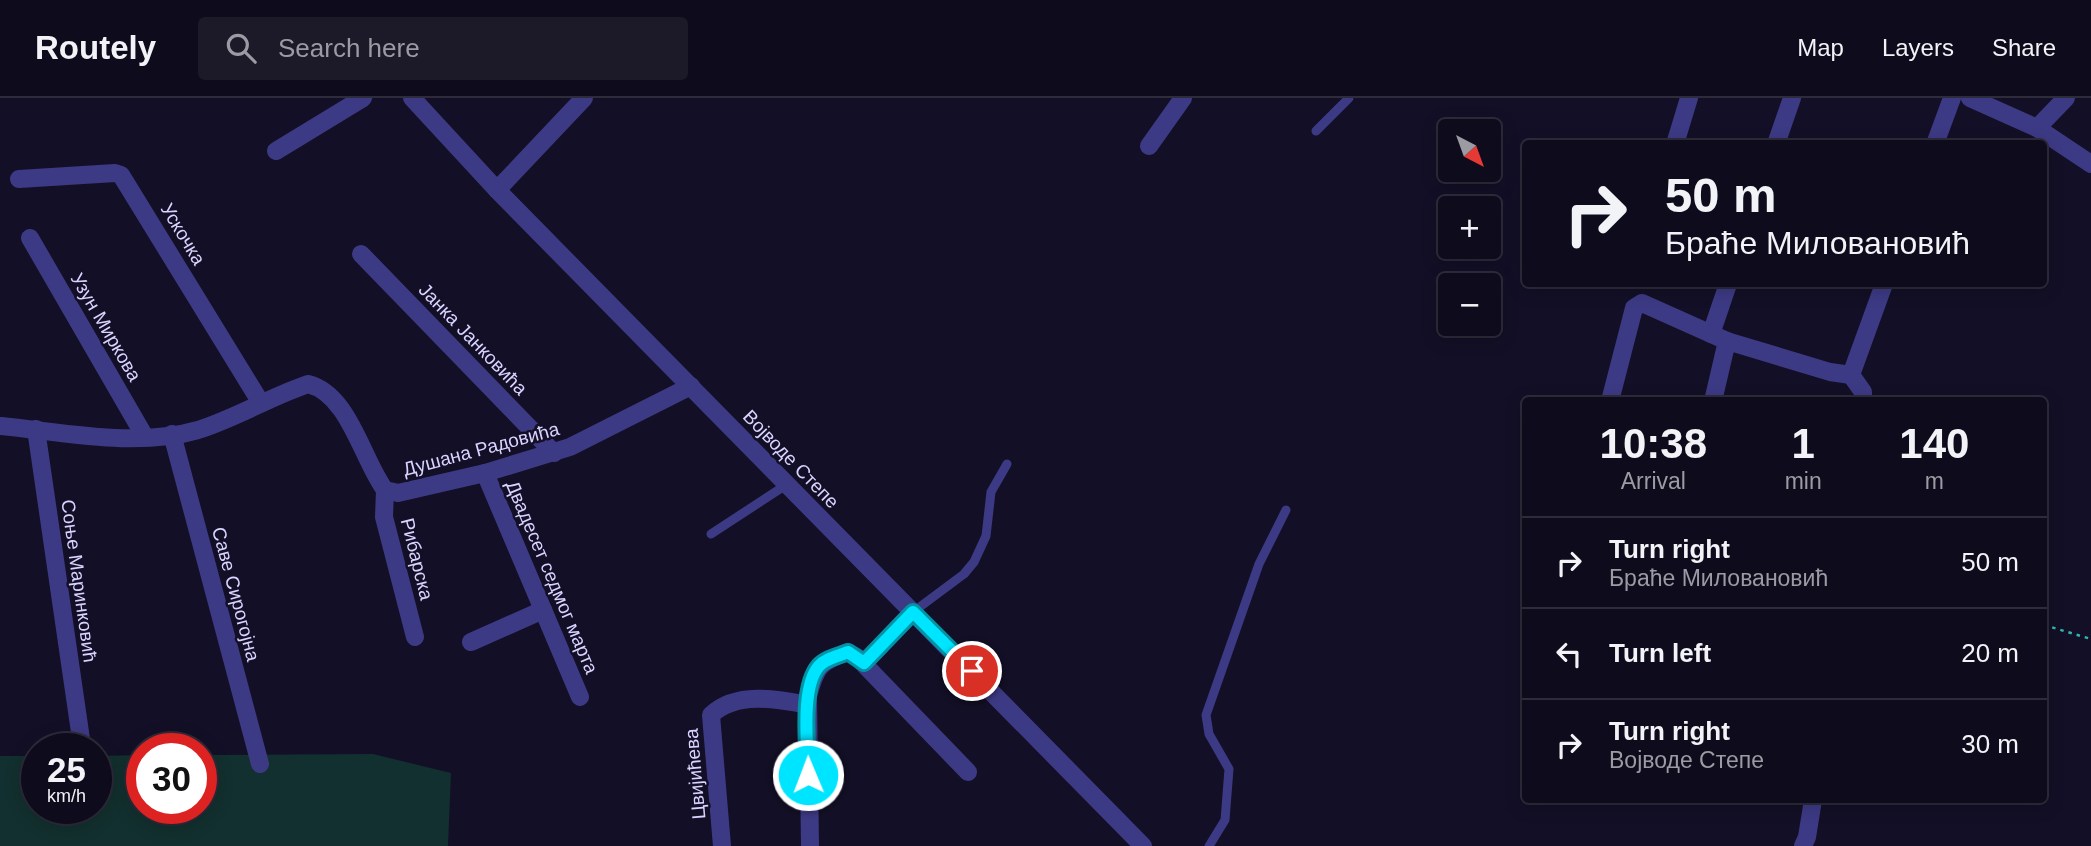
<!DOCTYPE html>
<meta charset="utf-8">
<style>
:root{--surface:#0e0b1c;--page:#1c1929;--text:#f1f3f6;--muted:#9b9ba3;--line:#2e2b3b}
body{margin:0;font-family:Helvetica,sans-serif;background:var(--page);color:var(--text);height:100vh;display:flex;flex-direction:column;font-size:26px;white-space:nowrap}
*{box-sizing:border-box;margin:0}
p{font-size:23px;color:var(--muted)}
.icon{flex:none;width:38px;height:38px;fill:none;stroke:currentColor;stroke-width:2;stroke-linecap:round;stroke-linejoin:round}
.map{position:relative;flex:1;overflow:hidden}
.panel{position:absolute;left:1522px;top:299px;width:525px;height:406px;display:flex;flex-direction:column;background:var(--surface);border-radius:7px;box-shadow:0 4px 18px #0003,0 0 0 2px var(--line)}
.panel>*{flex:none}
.guide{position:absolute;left:1522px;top:42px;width:525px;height:147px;border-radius:7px;box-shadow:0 4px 18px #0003,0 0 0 2px var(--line);background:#0e0b1c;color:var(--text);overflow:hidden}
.needle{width:46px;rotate:139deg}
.controls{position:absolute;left:1438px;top:21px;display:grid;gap:14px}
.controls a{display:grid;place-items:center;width:63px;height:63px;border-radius:7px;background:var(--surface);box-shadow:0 4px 18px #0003,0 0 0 2px var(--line);font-size:35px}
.speed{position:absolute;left:21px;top:635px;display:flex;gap:14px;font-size:35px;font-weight:700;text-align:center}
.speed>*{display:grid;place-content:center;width:91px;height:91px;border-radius:50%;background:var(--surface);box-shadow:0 4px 18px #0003,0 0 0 2px var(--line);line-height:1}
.speed small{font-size:18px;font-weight:400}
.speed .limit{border:10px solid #d22;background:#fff;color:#111}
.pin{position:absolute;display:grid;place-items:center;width:60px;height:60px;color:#fff;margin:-30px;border:4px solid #fff;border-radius:50%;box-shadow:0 2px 7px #0007}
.me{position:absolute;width:77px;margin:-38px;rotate:359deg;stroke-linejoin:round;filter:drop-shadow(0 0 5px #0008)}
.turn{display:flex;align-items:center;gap:24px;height:147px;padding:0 28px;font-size:32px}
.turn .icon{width:91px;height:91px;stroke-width:2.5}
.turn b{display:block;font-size:49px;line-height:60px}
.eta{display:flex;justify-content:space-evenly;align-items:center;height:119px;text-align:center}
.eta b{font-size:42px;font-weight:800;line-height:49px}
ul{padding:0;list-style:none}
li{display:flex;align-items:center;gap:21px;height:91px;padding:0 28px;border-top:2px solid var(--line)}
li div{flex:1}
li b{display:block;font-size:26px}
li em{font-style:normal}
header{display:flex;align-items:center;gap:42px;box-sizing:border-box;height:98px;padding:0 35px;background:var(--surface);border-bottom:2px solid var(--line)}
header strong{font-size:33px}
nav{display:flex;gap:38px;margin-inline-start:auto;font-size:24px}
.search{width:490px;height:63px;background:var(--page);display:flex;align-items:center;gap:18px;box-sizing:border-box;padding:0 24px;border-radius:7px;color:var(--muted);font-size:26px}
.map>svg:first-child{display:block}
.green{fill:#12302f}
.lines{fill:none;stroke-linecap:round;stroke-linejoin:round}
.path{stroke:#2fb8b0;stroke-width:2.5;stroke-dasharray:3.5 5;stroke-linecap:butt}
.lane{stroke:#3d3a85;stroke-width:9}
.street{stroke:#3d3a85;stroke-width:18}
.route-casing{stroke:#0095a6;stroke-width:18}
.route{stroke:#00e5ff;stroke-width:12}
.labels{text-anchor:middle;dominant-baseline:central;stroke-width:5;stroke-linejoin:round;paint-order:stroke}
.street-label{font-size:19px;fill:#d9d4ff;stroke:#130f26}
</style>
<header>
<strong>Routely</strong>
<div class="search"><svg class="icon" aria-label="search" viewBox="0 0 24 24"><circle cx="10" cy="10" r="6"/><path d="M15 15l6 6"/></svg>Search here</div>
<nav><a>Map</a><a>Layers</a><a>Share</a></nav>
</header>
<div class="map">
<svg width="2091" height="748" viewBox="0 0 2091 748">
<rect width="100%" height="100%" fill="#130f26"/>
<path class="green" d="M 373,656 L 451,675 L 448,748 L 0,748 L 0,658 L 37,658 L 37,710 L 96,710 L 96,658 L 142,657 L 142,710 L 201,710 L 201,657 Z"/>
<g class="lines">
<path class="path" d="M 2044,527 L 2091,541"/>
<g class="lane">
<path d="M 1316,33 L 1349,0"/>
<path d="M 711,436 L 786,387"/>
<path d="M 913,514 L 964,476 L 974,464 L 986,438 L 991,394 L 1007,366"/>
<path d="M 1209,748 L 1225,722 L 1229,671 L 1209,636 L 1206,617 L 1259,466 L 1286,412"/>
</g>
<g class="street">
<path d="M 412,0 L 497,92 L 1143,748"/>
<path d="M 1970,0 L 2037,30 L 2091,66"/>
<path d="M 2037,30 L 2066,0"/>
<path d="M 1675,46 L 1689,0"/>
<path d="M 1776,46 L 1792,0"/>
<path d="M 1935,46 L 1952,0"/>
<path d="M 1149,48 L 1183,0"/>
<path d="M 276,53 L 363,0"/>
<path d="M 19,81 L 115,75 L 121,77 L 261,305"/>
<path d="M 497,92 L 584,0"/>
<path d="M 30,140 L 145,339"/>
<path d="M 361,156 L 554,355"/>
<path d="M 1711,236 L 1728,186"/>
<path d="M 1610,303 L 1634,210 L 1642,205 L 1727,243"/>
<path d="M 1713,303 L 1727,243 L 1830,274 L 1851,277"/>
<path d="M 1863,303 L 1863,294 L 1851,277 L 1884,186"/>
<path d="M 0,328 C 64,334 136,350 198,332 C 236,320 270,299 308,286 C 349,296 362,361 385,392 L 398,395 L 485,375 L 570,349 L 691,288"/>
<path d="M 36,331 L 81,641"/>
<path d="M 172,336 L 260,666"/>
<path d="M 485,375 L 580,599"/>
<path d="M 385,392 L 384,419 L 415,539"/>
<path d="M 471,544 L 543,512"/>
<path d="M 864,565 L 913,514"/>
<path d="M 722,748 L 711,617 C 736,593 777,601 808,607"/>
<path d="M 810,748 L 808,598 C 816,569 819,564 848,554 L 857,559 L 968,674"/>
<path d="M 1803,748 L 1807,739 L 1813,702"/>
</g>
</g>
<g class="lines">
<defs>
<path id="route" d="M 808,677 C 808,649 800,590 819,568 C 826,560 839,558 848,554 L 864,565 L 913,514 L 972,573"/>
</defs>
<use href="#route" class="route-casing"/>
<use href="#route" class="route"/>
</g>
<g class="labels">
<g class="street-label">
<text transform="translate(183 136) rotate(59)">Ускочка</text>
<text transform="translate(106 229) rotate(60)">Узун Миркова</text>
<text transform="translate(473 241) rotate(46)">Јанка Јанковића</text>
<text transform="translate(481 351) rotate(-15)">Душана Радовића</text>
<text transform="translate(791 361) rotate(46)">Војводе Степе</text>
<text transform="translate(417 461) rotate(76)">Рибарска</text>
<text transform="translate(552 479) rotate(67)">Двадесет седмог марта</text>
<text transform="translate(79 483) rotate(82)">Соње Маринковић</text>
<text transform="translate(236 496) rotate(75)">Саве Сирогојна</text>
<text transform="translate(695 676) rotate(-95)">Цвијићева</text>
</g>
</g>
</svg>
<div class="controls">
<a><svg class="needle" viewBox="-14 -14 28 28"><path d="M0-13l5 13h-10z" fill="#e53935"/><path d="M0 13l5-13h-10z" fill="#9b9ba3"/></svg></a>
<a>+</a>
<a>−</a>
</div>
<div class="speed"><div>25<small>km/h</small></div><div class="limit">30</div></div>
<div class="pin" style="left:972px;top:573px;background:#d93025"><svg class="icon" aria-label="arrive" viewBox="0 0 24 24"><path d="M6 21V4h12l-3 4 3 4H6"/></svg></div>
<svg class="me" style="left:808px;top:677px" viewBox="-20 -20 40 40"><circle r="17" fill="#00e5ff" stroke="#fff" stroke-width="3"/><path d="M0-11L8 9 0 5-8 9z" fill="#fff"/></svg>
<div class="guide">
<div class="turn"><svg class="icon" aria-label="right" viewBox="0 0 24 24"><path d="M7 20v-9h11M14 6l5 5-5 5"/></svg><div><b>50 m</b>Браће Миловановић</div></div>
</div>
<section class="panel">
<div class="eta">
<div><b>10:38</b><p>Arrival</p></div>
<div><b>1</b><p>min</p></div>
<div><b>140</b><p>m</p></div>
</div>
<ul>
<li><svg class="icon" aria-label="right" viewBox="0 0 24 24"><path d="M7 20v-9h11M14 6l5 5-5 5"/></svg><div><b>Turn right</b><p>Браће Миловановић</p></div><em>50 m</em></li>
<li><svg class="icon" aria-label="left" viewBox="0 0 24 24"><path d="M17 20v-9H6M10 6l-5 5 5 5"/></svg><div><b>Turn left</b></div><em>20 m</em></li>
<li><svg class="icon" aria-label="right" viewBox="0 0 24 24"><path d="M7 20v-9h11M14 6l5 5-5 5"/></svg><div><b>Turn right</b><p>Војводе Степе</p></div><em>30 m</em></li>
</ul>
</section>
</div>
